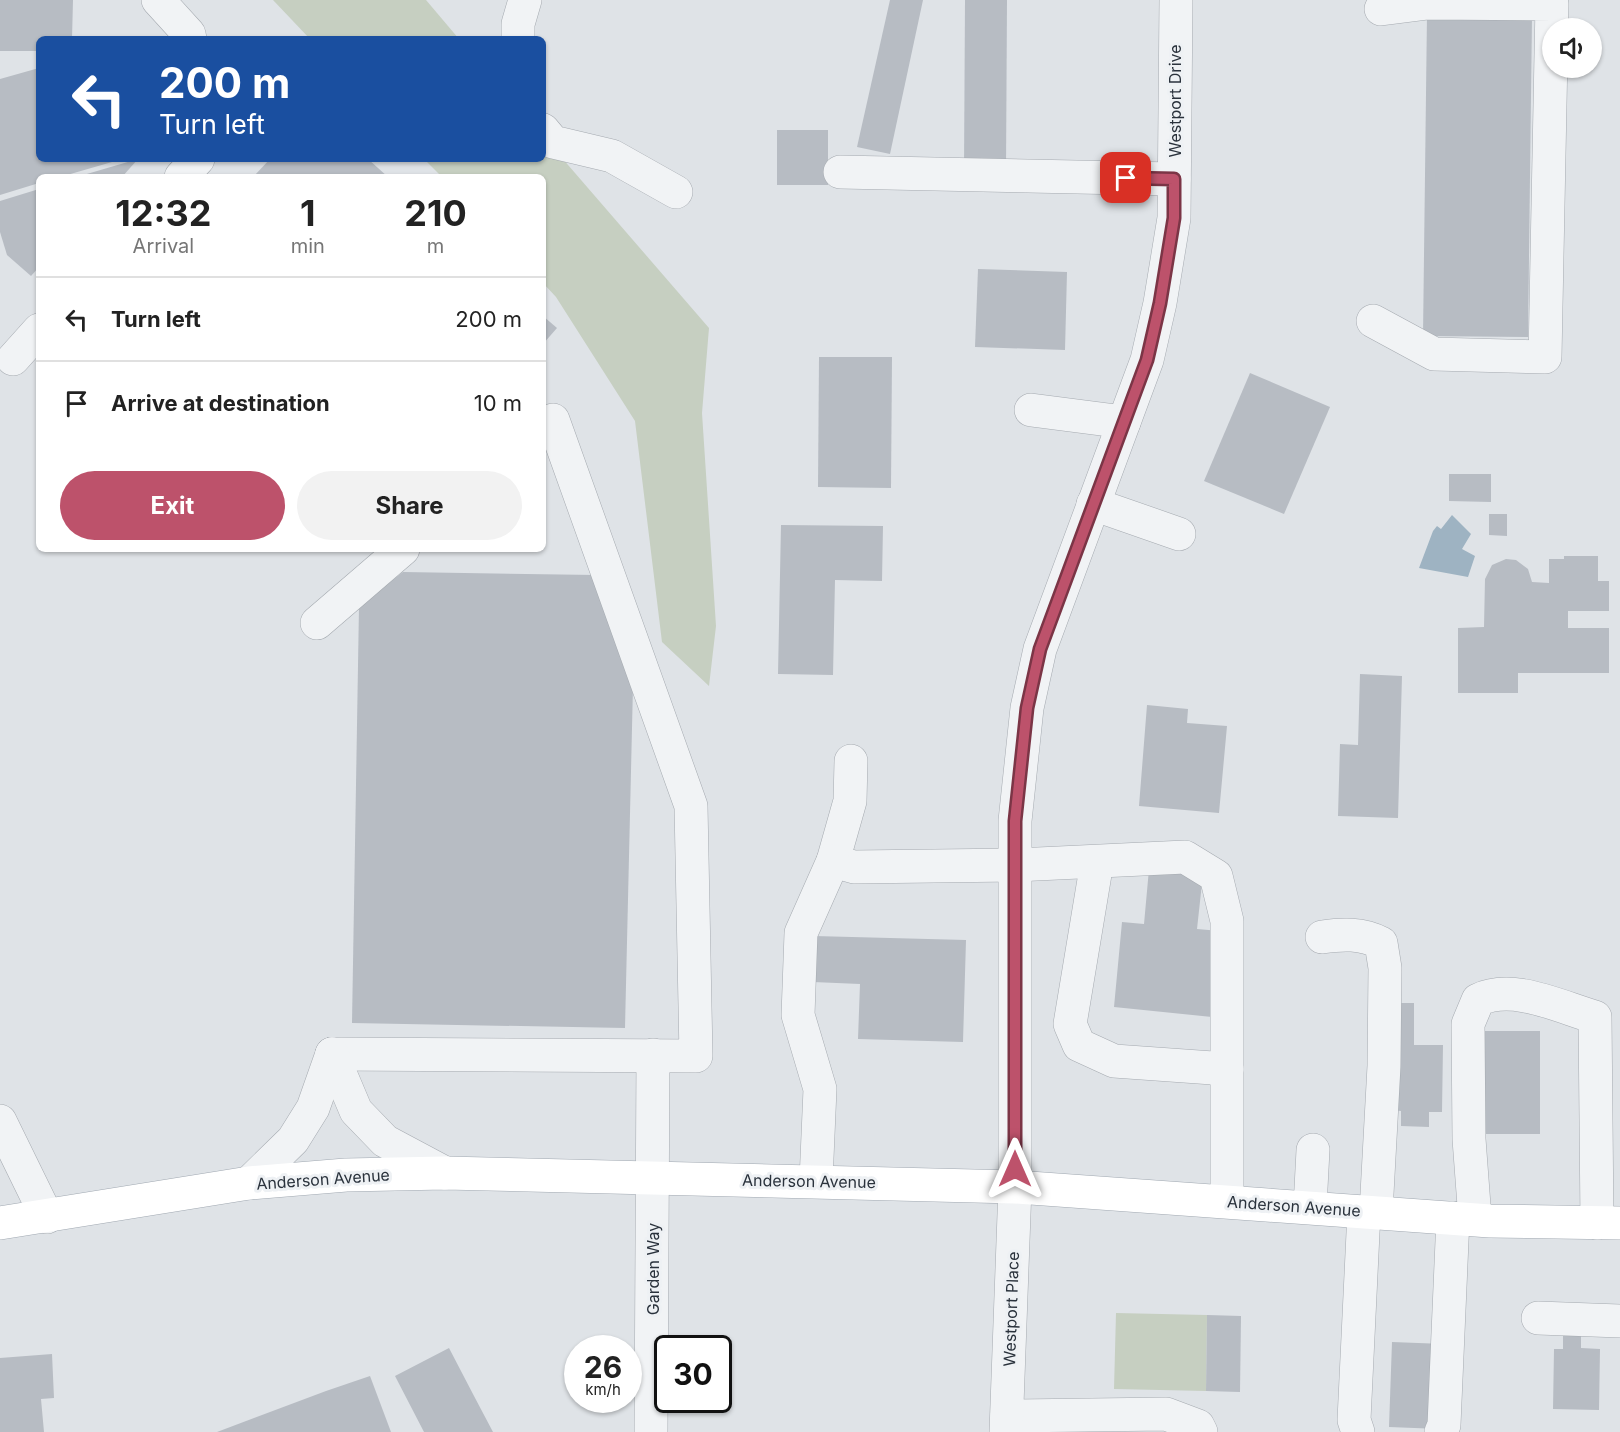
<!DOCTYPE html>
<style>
:root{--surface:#fff;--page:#f2f2f2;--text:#222;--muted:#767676;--line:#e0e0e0;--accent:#bd526b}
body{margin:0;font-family:Inter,sans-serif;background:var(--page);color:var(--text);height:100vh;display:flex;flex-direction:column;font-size:22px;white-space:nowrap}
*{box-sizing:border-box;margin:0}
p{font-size:20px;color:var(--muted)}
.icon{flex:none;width:33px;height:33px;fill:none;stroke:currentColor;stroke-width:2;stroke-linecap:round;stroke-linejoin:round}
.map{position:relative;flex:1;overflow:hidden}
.details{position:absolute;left:36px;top:174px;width:510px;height:378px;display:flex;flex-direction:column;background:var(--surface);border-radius:9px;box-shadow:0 2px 4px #0004}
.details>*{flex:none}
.hud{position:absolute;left:36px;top:36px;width:510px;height:126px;border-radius:9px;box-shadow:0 2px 4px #0004;background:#1a4fa0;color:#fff;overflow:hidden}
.buttons{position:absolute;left:1542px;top:18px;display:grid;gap:12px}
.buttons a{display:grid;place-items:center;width:60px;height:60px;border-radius:50%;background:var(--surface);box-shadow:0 2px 4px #0004;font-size:30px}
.speed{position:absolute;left:564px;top:1335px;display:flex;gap:12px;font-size:30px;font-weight:700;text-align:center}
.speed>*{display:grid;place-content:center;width:78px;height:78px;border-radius:50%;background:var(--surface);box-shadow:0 2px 4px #0004;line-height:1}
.speed small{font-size:15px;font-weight:400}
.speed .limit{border:3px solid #111;border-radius:9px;background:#fff;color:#111}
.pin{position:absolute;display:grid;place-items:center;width:51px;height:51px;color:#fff;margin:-26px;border-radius:12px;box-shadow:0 3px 9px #0006}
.me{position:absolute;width:66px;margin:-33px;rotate:0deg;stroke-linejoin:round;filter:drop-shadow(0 0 4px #0008)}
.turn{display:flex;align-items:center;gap:21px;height:126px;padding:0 24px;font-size:27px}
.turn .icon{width:78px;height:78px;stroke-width:2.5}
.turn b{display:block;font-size:42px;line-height:51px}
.eta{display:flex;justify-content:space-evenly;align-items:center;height:102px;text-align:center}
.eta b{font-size:36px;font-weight:700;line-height:42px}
.cta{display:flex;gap:12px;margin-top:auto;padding:12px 24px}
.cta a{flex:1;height:69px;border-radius:36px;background:var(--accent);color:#fff;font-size:24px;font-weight:700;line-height:69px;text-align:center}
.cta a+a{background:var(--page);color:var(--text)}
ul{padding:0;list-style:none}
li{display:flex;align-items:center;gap:18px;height:84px;padding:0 24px;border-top:2px solid var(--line)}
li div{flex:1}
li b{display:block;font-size:22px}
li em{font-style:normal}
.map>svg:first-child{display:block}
.green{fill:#c6cfc1}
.water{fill:#9eb3c2}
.building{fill:#b7bcc3}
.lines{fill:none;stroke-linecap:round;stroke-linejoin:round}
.minor-casing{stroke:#a5aab0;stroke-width:34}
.major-casing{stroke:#a0a8b1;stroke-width:34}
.minor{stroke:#f1f3f5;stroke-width:33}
.major{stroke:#fff;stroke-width:33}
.route-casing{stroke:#7b3546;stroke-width:15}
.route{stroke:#bd526b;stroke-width:10}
.labels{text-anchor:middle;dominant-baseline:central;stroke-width:6;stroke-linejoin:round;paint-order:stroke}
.street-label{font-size:16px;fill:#2a323c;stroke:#eef1f4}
</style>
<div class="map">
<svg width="1620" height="1432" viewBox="0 0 1620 1432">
<rect width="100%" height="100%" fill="#dfe3e7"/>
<g class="green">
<path d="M 273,0 L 426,0 L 459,39 L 310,39 Z"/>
<path d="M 543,136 L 709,328 L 702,413 L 716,626 L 709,686 L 662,642 L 635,421 L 556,297 L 543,283 L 543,177 L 442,177 L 424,159 L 543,159 Z"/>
<path d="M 1116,1313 L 1207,1315 L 1206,1391 L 1114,1389 Z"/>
</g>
<path class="water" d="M 1452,515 L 1471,534 L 1462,549 L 1475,556 L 1468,577 L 1419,568 L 1433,531 L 1437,526 L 1441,529 Z"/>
<g class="building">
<path d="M 0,0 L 73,0 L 72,39 L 39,39 L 39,51 L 0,51 Z"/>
<path d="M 890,0 L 923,0 L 890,154 L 857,147 Z"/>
<path d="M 965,0 L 1007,0 L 1006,170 L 964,170 Z"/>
<path d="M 1427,14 L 1532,16 L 1528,337 L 1423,336 Z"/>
<path d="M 39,68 L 39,159 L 119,160 L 60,177 L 39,177 L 39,183 L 0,195 L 0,79 Z"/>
<rect x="777" y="130" width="51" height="55"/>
<path d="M 138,159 L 122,177 L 80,177 L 80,176 Z"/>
<path d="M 270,159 L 368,159 L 388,177 L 253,177 Z"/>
<path d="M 39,189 L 39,267 L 31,276 L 7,255 L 0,232 L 0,201 Z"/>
<path d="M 978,269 L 1067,272 L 1065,350 L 975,347 Z"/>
<path d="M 543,316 L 557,328 L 543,344 Z"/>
<path d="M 819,357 L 892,357 L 891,488 L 818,487 Z"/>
<path d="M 1250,373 L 1330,407 L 1284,514 L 1204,481 Z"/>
<path d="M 1449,474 L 1491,474 L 1491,502 L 1449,501 Z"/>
<path d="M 1489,514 L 1507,514 L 1507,536 L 1489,535 Z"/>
<path d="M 781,525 L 883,526 L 882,581 L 835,580 L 833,675 L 778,674 Z"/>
<path d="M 1564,556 L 1598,556 L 1598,581 L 1609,581 L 1609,611 L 1568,611 L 1568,628 L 1609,628 L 1609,673 L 1518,673 L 1518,693 L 1458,693 L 1458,628 L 1484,627 L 1485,579 L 1492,565 L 1506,559 L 1516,560 L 1528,569 L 1532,582 L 1549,583 L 1549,559 L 1564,559 Z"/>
<path d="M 403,572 L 596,575 L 633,685 L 625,1028 L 352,1023 L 359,606 Z"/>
<path d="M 1360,674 L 1402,676 L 1398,818 L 1338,816 L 1340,744 L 1358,745 Z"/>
<path d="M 1147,705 L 1188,709 L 1187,723 L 1227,726 L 1219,813 L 1139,806 Z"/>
<path d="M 1149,869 L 1203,874 L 1197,929 L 1220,931 L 1212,1017 L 1114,1007 L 1122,922 L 1144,924 Z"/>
<path d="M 814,936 L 966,940 L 963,1042 L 858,1039 L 860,984 L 813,982 Z"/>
<path d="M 1393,1003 L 1414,1003 L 1414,1045 L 1443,1045 L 1442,1112 L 1429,1112 L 1429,1127 L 1401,1126 L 1401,1111 L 1391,1110 Z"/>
<rect x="1482" y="1031" width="58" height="103"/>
<path d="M 1207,1315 L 1241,1316 L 1240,1392 L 1206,1391 Z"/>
<path d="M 1563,1336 L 1581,1336 L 1581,1348 L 1600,1349 L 1599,1410 L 1553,1409 L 1554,1349 L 1563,1349 Z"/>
<path d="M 1392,1342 L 1444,1344 L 1440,1429 L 1389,1427 Z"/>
<path d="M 449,1348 L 474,1396 L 493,1432 L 424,1432 L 395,1376 Z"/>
<path d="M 52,1354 L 54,1398 L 41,1399 L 44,1432 L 0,1432 L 0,1358 Z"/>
<path d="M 370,1376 L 391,1432 L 217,1432 L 326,1391 Z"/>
</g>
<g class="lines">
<defs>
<g id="minor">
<path d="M 158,0 L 189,34 L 190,39"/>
<path d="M 518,39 L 518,24 L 525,0"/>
<path d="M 543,130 L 553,142 L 612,156 L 676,192"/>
<path d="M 840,172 L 1174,179"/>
<path d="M 181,177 L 198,159"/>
<path d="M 1373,321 L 1434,354 L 1545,357 L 1552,4 L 1428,3 L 1381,9"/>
<path d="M 13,359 L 39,330"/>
<path d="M 1031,410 L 1124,422"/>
<path d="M 1093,504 L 1179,534"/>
<path d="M 317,623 L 403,549"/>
<path d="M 851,761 L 850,801 L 833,861 L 854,867 L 1015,865 L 1185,857 L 1216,876 L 1227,921 L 1227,1201"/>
<path d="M 1097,862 L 1070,1024 L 1079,1045 L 1114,1061 L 1227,1069"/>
<path d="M 1322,937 C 1342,934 1362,933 1381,943 L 1385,968 L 1384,1066 L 1376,1212"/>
<path d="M 332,1054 L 696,1056 L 691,806 L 553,420 L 543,429"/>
<path d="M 332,1054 L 356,1111 L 385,1141 L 445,1173"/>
<path d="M 0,1121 L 47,1217"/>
<path d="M 816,1181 L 820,1089 L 798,1015 L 801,933 L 833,861"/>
<path d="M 249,1183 L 293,1140 L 313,1108 L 332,1054"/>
<path d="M 1310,1207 L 1313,1150"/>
<path d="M 1475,1219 L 1469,1139 L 1468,1024 L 1478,1000 C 1513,983 1560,1007 1595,1017 L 1597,1223"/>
<path d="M 1538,1318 L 1620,1321"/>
<path d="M 1007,1416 L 1166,1414 L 1198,1426 L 1201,1432"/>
<path d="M 651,1432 L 653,1055"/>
<path d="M 1006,1432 L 1015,1187 L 1015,821 L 1027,708 L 1040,649 L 1147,360 L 1160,303 L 1174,218 L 1176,0"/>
<path d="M 1358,1432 L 1354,1420 L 1364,1212"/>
<path d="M 1441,1432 L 1444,1425 L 1453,1218"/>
</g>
<path id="major" d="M 0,1223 L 249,1183 L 346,1175 L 445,1173 L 1015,1187 L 1490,1221 L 1620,1223"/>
</defs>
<use href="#minor" class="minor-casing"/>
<use href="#major" class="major-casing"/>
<use href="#minor" class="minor"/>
<use href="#major" class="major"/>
</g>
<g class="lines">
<defs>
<path id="route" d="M 1015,1169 L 1015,821 L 1027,708 L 1040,649 L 1147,360 L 1160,303 L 1174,218 L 1174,179 L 1126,178"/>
</defs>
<use href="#route" class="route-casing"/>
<use href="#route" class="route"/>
</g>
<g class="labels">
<g class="street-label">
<text transform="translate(1175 101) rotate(-90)">Westport Drive</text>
<text transform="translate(323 1179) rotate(-4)">Anderson Avenue</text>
<text transform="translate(809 1181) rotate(1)">Anderson Avenue</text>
<text transform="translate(1294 1206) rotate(4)">Anderson Avenue</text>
<text transform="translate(653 1269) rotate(-90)">Garden Way</text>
<text transform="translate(1011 1309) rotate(-88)">Westport Place</text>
</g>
</g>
</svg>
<div class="buttons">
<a><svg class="icon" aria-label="sound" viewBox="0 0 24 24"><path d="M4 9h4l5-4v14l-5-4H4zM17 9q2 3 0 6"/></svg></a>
</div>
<div class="speed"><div>26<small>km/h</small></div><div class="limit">30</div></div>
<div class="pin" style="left:1126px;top:178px;background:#d93025"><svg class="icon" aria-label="arrive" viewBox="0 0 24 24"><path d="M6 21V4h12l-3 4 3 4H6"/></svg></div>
<svg class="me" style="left:1015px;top:1169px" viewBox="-20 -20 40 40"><path d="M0-17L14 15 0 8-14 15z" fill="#bd526b" stroke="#fff" stroke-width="4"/></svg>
<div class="hud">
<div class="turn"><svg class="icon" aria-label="left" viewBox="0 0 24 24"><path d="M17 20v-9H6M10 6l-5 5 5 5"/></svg><div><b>200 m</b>Turn left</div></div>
</div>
<section class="details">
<div class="eta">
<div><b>12:32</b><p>Arrival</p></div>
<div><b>1</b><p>min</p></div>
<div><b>210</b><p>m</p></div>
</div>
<ul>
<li><svg class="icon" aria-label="left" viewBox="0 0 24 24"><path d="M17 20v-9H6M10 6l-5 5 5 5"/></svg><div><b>Turn left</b></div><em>200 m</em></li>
<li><svg class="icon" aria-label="arrive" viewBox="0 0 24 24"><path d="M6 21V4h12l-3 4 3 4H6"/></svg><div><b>Arrive at destination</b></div><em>10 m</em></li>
</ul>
<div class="cta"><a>Exit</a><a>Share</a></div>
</section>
</div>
